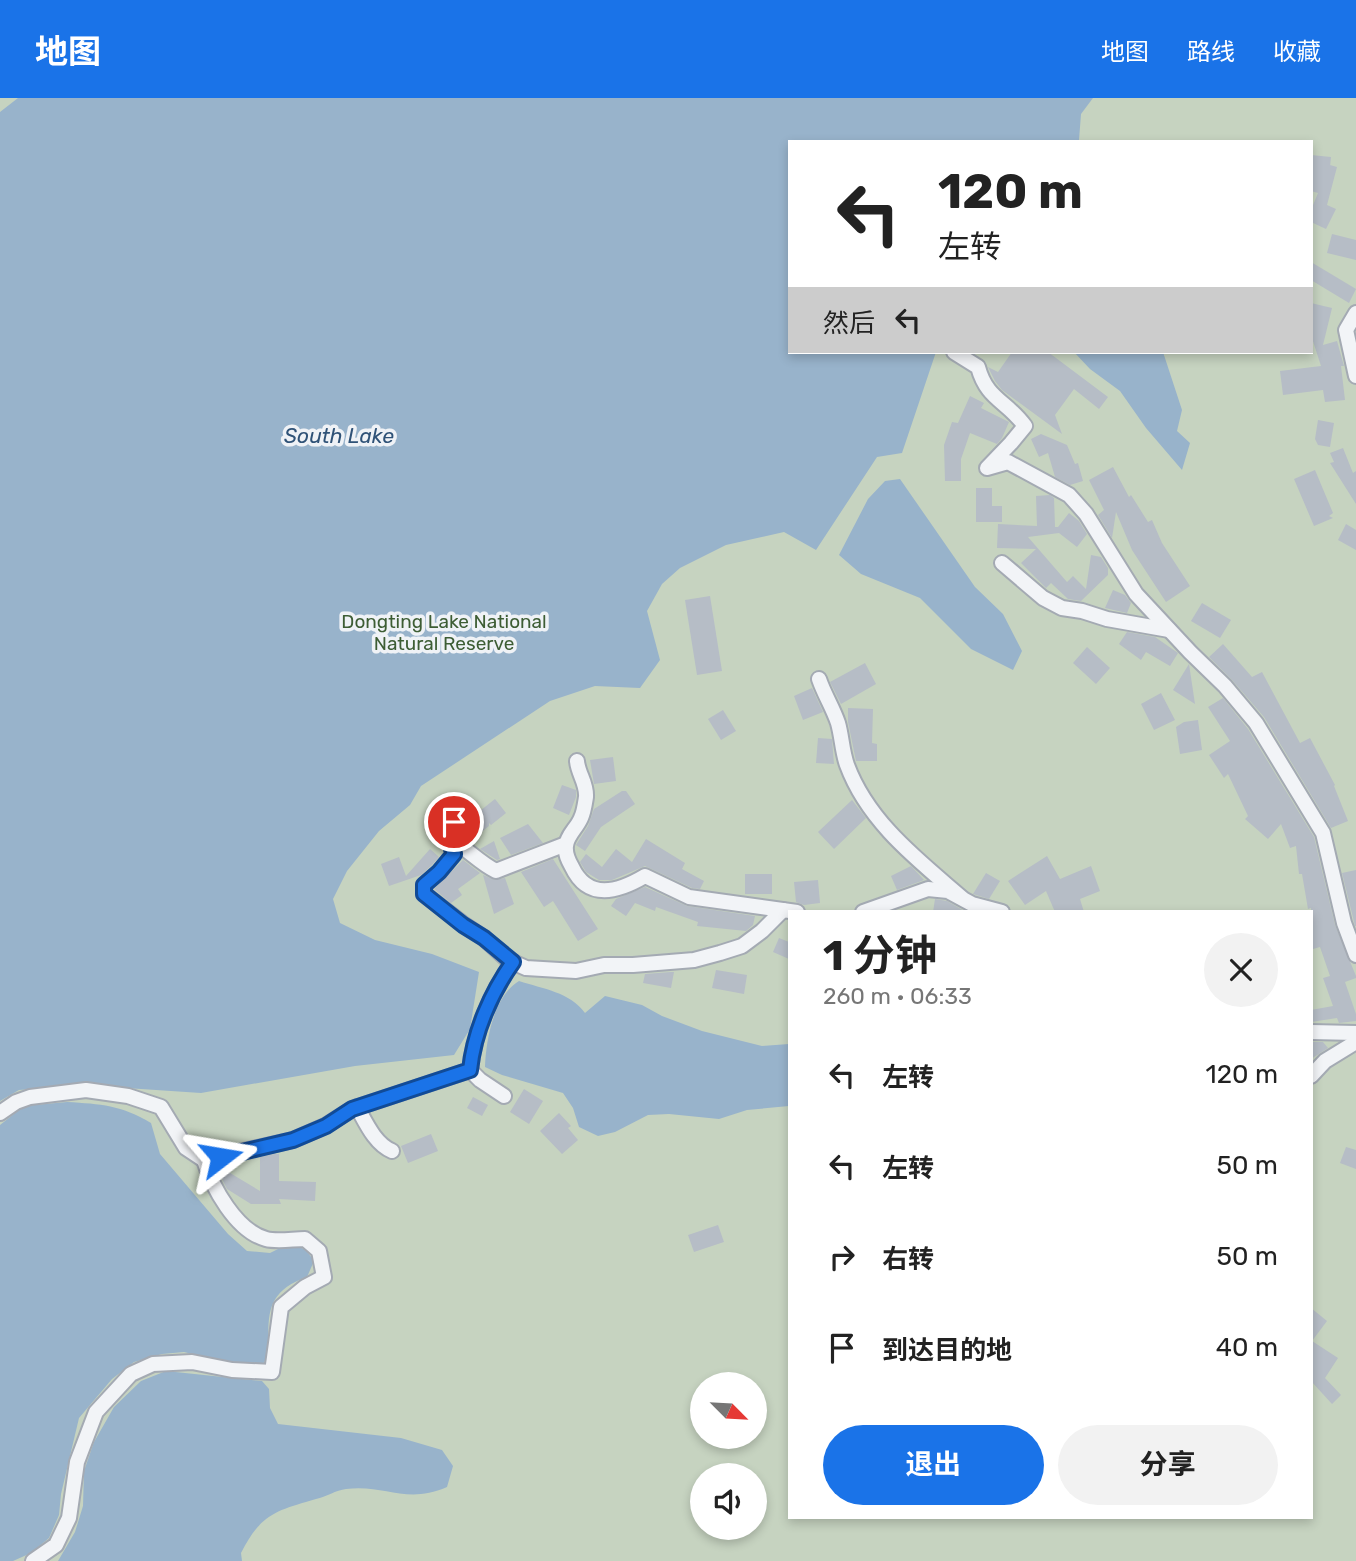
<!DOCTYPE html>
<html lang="zh">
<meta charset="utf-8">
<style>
:root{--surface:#fff;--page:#f2f2f2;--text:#222;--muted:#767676;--accent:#1a73e8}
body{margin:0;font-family:Rubik,"Noto Sans SC",sans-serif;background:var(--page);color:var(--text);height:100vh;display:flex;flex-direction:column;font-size:26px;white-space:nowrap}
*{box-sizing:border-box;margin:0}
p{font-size:23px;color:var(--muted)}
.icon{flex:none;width:38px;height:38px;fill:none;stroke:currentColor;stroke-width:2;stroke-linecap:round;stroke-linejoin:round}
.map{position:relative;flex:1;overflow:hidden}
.drawer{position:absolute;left:788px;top:812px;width:525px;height:609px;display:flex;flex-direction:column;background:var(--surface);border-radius:0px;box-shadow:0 4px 10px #0003}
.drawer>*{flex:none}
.banner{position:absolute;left:788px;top:42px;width:525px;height:214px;border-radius:0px;box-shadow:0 4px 10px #0003;background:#fff;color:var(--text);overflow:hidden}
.needle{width:46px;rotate:114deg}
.fabs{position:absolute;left:690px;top:1274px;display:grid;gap:14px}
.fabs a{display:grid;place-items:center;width:77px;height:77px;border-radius:50%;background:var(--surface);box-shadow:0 4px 10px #0003;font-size:35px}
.pin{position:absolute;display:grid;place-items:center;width:60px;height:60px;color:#fff;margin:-30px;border:4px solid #fff;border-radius:50%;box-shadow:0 2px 7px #0007}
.me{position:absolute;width:77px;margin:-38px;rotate:76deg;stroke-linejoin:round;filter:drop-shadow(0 0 5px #0008)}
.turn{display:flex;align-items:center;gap:24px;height:147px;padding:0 35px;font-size:32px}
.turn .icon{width:91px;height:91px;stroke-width:2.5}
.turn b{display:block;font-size:49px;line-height:60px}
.then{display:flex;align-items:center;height:66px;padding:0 35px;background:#0003;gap:14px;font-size:26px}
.round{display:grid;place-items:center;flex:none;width:74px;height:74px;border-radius:37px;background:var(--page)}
.headline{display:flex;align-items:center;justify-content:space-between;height:119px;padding:0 35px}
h1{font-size:42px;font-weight:700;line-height:52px}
.button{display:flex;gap:14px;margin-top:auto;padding:14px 35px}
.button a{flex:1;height:80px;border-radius:42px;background:var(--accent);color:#fff;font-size:28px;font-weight:700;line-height:80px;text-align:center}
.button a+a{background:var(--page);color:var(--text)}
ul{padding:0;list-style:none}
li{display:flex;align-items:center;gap:21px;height:91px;padding:0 35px}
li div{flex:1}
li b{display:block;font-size:26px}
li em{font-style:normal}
header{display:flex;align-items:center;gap:42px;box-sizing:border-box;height:98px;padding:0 35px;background:var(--accent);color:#fff}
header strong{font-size:33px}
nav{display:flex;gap:38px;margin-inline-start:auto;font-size:24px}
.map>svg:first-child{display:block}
.green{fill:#c6d3c0;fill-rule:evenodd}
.water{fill:#98b3cb}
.building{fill:#b6bdc6}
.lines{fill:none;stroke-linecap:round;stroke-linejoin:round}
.minor-casing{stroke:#a4aab3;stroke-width:18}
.minor{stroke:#f2f4f7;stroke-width:14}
.route-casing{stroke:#114b97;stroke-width:18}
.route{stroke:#1a73e8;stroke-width:12}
.labels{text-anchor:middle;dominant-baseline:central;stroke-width:7;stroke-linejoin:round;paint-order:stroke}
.park-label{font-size:19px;fill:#3d5d34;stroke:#eff2f6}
.water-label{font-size:21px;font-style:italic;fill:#2f5277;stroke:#eff2f6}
</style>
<header>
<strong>地图</strong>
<nav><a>地图</a><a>路线</a><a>收藏</a></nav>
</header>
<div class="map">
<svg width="1356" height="1463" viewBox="0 0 1356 1463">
<rect width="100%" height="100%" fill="#dfe3e9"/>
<path class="green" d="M 0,0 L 1356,0 L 1356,1463 L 0,1463 ZM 789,44 L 1311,44 L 1311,254 L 789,254 ZM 789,814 L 1311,814 L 1311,1419 L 789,1419 ZM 702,1286 L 754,1286 L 754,1339 L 702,1339 ZM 702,1377 L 754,1377 L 754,1430 L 702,1430 Z"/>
<g class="water">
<path d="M 18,0 L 1093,0 L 1081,16 L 1079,42 L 1073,44 L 789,44 L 789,254 L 936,254 L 902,355 L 877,359 L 816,452 L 784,434 L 726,447 L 680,470 L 662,486 L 647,513 L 660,562 L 640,590 L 595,588 L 550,603 L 421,688 L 410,707 L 379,733 L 347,773 L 333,801 L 340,825 L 375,842 L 432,856 L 479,874 L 470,931 L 454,957 L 355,968 L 201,995 L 81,987 L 19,992 L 0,1003 L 0,14 Z"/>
<path d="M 1074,254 L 1163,254 L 1182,312 L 1177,333 L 1190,345 L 1182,372 L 1146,330 L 1120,293 L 1090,271 Z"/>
<path d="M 900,381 L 975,489 L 1003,516 L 1022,553 L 1013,572 L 971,551 L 920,500 L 861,476 L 839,457 L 868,401 L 885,383 Z"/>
<path d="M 519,883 C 543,891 570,894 585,915 L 605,898 L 642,907 L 662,918 L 702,933 L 762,948 L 789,946 L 789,1008 L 747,1012 L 719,1021 L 669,1016 L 648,1017 L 615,1034 L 598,1038 L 579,1029 L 573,1010 L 563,995 L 502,977 L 485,969 C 486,941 494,898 519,883 Z"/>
<path d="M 67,1004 C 101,1006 121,1007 151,1025 L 160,1056 L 228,1136 L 247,1153 L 270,1155 L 290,1145 L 306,1152 L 314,1163 L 307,1179 C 264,1194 268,1219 269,1258 L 262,1267 L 237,1267 L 184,1254 L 162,1256 L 134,1264 L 112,1281 L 79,1320 L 61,1396 L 59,1417 L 49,1440 L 31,1455 L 13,1463 L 0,1463 L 0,1027 L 24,1008 Z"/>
<path d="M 166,1273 L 262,1283 L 269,1291 L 270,1310 L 278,1326 L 401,1340 L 442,1352 L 453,1368 L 447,1389 C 406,1407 385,1386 346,1391 C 336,1392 326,1399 316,1401 C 275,1413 261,1416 241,1455 L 242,1463 L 58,1463 L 75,1434 L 83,1408 L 84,1373 L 94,1344 L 114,1309 L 141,1283 Z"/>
</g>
<g class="building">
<path d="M 1311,57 L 1331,59 L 1330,69 L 1330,67 L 1337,69 L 1327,107 L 1336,111 L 1326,131 L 1311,124 L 1311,112 L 1318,95 L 1311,93 Z"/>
<path d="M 1332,136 L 1356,142 L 1356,162 L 1327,155 Z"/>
<path d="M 1311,164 L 1356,191 L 1349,205 L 1311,182 Z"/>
<path d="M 1311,205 L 1332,210 L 1323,247 L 1337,243 L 1344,268 L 1341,268 L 1345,302 L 1325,304 L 1323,292 L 1283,297 L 1280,273 L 1321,268 L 1311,237 Z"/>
<path d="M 1012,254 L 1048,254 L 1108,299 L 1099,311 L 1074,291 L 1055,317 L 1062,336 L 1002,292 L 995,283 L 988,269 L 998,274 Z"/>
<path d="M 970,298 L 984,305 L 981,310 L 1009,324 L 1002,340 L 997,346 L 970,335 L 961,361 L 961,383 L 945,383 L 944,347 L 952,324 L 958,325 Z"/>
<path d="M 1318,322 L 1334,325 L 1330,349 L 1318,347 L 1315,341 Z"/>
<path d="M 1041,336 L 1067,347 L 1075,366 L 1078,365 L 1083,383 L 1070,387 L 1055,379 L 1048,355 L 1039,359 L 1031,341 Z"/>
<path d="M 1343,350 L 1353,375 L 1356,373 L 1356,406 L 1330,365 L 1334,364 L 1330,355 Z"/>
<path d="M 1113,369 L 1129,399 L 1131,397 L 1148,424 L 1152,422 L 1162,445 L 1190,488 L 1166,504 L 1132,452 L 1116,414 L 1112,440 L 1098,417 L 1104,412 L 1089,382 Z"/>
<path d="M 1315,372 L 1333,415 L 1329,418 L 1333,420 L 1314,428 L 1294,381 Z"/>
<path d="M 976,390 L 992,390 L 992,408 L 1002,408 L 1002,424 L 976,424 Z"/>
<path d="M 1050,397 L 1054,400 L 1055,429 L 1058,429 L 1069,415 L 1079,423 L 1087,436 L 1077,449 L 1059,435 L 1028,439 L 1067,484 L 1073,478 L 1086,491 L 1091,457 L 1101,459 L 1108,470 L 1108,477 L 1081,503 L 1068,501 L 1051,485 L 1046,490 L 1021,465 L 1036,451 L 997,450 L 998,426 L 1037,428 L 1036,398 Z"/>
<path d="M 1346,426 L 1356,432 L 1356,452 L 1338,442 Z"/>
<path d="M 1113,492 L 1125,497 L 1131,505 L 1127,515 L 1105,510 Z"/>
<path d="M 710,498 L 722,573 L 697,577 L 685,502 Z"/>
<path d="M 1202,505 L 1231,522 L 1220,540 L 1191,523 Z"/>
<path d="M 1127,534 L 1155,539 L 1178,555 L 1170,568 L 1146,554 L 1141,562 L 1119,546 Z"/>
<path d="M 1223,546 L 1252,579 L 1262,574 L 1300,645 L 1310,640 L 1335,687 L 1334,688 L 1348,723 L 1331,730 L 1264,619 L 1232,582 L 1209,559 Z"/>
<path d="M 1087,549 L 1110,570 L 1096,586 L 1073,565 Z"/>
<path d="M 865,565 L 876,586 L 841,606 L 830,584 Z"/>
<path d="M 1189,566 L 1195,606 L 1173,592 Z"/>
<path d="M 812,590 L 823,614 L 803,622 L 794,598 Z"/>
<path d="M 1161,595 L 1175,622 L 1154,632 L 1141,606 Z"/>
<path d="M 1223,600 L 1248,631 L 1314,739 L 1335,827 L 1356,878 L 1356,880 L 1345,884 L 1356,916 L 1356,923 L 1339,925 L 1337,920 L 1311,924 L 1311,912 L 1333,908 L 1323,880 L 1330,878 L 1320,849 L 1313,851 L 1311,810 L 1308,811 L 1302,776 L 1299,776 L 1296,748 L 1290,750 L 1281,726 L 1268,741 L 1245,721 L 1248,718 L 1228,676 L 1224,680 L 1209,657 L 1230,643 L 1208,609 Z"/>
<path d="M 848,610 L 873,611 L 872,645 L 877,646 L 877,663 L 856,663 L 848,624 Z"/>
<path d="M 723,612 L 736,633 L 721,642 L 708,621 Z"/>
<path d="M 1198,622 L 1202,652 L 1180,656 L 1176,629 L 1184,624 Z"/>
<path d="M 818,640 L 832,641 L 834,666 L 816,665 Z"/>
<path d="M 613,659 L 616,683 L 594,686 L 590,662 Z"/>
<path d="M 562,687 L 576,692 L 576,699 L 569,717 L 553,710 Z"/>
<path d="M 622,693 L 626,693 L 635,706 L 601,729 L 585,753 L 576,747 L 588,728 L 594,711 Z"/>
<path d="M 495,701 L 506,715 L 491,727 L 489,725 L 489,728 L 470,743 L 462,737 L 471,720 Z"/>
<path d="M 852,702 L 866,720 L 834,751 L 818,734 Z"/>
<path d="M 528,726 L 543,745 L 511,757 L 500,740 Z"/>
<path d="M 646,741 L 685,765 L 682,771 L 704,783 L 700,791 L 692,790 L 645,768 L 612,782 L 599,782 L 586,774 L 580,764 L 586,756 L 602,769 L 616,751 L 632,764 Z"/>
<path d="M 494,743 L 500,761 L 497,762 L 480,751 Z"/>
<path d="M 430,751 L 439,759 L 432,767 L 421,777 L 389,788 L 381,766 L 399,759 L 406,778 Z"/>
<path d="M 1047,758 L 1060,781 L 1091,768 L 1100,793 L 1080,801 L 1084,814 L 1055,814 L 1046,793 L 1025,807 L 1008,783 Z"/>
<path d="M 553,761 L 598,831 L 578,843 L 553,803 L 544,809 L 521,774 Z"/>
<path d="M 463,762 L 480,775 L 458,791 L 462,797 L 451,805 L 434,791 Z"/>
<path d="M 911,768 L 924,782 L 897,792 L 891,778 Z"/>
<path d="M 1356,772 L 1356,828 L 1355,828 L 1342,775 Z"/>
<path d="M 986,775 L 1000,783 L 989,801 L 973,796 Z"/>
<rect x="745" y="776" width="27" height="20"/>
<path d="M 483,777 L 495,782 L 505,780 L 514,806 L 494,816 Z"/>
<path d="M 818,782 L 820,805 L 804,807 L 796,804 L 794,784 Z"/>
<path d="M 645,789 L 687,808 L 755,818 L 753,827 L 746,833 L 697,828 L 698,824 L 656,809 L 655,813 L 635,805 L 626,818 L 611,808 L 616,801 Z"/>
<path d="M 935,801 L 947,803 L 966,814 L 933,814 Z"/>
<path d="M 779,840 L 789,844 L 789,861 L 773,854 Z"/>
<path d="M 716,872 L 747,877 L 744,896 L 712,890 Z"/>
<path d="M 671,874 L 674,874 L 671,890 L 643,885 L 645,876 Z"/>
<path d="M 1311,944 L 1323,944 L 1328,950 L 1311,961 Z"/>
<path d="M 524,991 L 543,1003 L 529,1026 L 510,1014 Z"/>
<path d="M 473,999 L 488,1007 L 482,1018 L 467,1010 Z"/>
<path d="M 559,1015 L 571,1028 L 568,1030 L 578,1042 L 562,1056 L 540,1033 Z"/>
<path d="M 431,1036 L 438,1053 L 408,1065 L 401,1048 Z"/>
<path d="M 1346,1049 L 1356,1052 L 1356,1071 L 1340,1065 Z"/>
<path d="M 274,1056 L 279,1056 L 279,1083 L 316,1084 L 315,1103 L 279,1101 L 281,1106 L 251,1106 L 227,1091 L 221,1079 L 225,1072 L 260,1093 L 260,1059 Z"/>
<path d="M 718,1127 L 724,1144 L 694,1154 L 688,1137 Z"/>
<path d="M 1311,1210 L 1327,1223 L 1312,1243 L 1338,1260 L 1325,1280 L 1341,1297 L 1332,1306 L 1311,1283 Z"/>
</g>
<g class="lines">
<defs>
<g id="minor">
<path d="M 1356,215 L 1346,232 L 1356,278"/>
<path d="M 954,254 L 978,269 C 987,302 1006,302 1025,328 L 1011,345 L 987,370 L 1008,364 L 1069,397 L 1086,416 L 1136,496 L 1190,554 L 1225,588 L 1256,625 L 1323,735 L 1344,825 L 1356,857"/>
<path d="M 1002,465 L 1043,500 L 1062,510 L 1082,513 L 1107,521 L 1169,532"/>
<path d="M 819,581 C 824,596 833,610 838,625 C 842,639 842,653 847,667 C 868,724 918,762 962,800"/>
<path d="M 577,663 C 578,676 587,685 586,699 C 585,705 584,714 581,720 C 577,730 567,737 566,748 C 565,756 568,762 572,769 C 588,803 618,794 645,778 L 689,799 L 797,814"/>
<path d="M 454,724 L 448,740 L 454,756 L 439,774 L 424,787 L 424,796 L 463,826 L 484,840 L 508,862 L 526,870 L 576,873 L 604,867 L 633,867 L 694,862 L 720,855 L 742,848 L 762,833 L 783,812"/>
<path d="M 448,740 C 466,749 478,764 496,773 L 566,746"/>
<path d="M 863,814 L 928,791 L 948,793 L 972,806 L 1002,814"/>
<path d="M 1311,934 L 1356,935"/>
<path d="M 1311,978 L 1325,963 L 1356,944"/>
<path d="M 504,998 L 480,982 L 470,972 C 474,934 491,895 513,864"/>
<path d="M 357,1009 C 366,1025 375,1046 392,1053"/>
<path d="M 0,1015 L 16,1004 L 30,999 L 86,992 L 128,998 L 161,1009 L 186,1050 L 204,1062 L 293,1042 L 325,1028 L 352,1011 L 470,972"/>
<path d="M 33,1463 L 56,1447 L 69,1420 L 77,1364 L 96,1314 L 131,1276 L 153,1266 L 192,1264 L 232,1272 L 272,1274 L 281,1209 L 305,1189 L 324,1179 L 319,1153 L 305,1141 C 293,1141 277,1144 266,1141 C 236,1133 212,1089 204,1062"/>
</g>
</defs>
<use href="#minor" class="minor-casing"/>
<use href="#minor" class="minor"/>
</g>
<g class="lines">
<defs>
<path id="route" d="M 221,1059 L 293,1042 L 326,1028 L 352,1011 L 470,972 C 474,934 491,895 513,864 L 484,840 L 463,827 L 424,796 L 424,787 L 439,774 L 454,756 L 448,740 L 454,724"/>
</defs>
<use href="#route" class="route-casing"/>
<use href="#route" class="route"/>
</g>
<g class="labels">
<g class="park-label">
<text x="444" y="523">Dongting Lake National<tspan x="444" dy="22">Natural Reserve</tspan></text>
</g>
<g class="water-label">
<text x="339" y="337">South Lake</text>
</g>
</g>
</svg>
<div class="fabs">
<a><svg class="needle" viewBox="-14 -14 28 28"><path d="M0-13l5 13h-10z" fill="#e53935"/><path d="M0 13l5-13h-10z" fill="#767676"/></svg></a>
<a><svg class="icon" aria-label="sound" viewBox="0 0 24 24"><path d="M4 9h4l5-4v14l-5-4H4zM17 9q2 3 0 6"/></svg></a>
</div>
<div class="pin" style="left:454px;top:724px;background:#d93025"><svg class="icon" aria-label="arrive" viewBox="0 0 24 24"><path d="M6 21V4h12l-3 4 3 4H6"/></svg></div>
<svg class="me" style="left:221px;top:1059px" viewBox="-20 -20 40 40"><path d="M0-17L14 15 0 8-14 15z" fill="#1a73e8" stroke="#fff" stroke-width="4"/></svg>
<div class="banner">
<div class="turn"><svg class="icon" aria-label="left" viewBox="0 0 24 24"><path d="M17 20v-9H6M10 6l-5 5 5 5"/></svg><div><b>120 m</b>左转</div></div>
<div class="then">然后<svg class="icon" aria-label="left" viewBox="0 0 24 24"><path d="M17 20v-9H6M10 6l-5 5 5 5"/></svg></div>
</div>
<section class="drawer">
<div class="headline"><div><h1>1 分钟</h1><p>260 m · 06:33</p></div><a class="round"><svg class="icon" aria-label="close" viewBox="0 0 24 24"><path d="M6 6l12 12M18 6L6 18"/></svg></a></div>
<ul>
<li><svg class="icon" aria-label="left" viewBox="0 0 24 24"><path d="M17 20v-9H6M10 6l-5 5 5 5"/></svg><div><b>左转</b></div><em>120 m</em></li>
<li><svg class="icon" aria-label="left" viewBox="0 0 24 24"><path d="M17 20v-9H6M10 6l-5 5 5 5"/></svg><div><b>左转</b></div><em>50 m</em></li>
<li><svg class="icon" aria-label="right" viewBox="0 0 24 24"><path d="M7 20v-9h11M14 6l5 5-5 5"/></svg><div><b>右转</b></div><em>50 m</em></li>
<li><svg class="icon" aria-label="arrive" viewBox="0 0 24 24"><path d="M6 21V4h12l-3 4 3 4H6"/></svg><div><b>到达目的地</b></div><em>40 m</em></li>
</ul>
<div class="button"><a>退出</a><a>分享</a></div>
</section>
</div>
